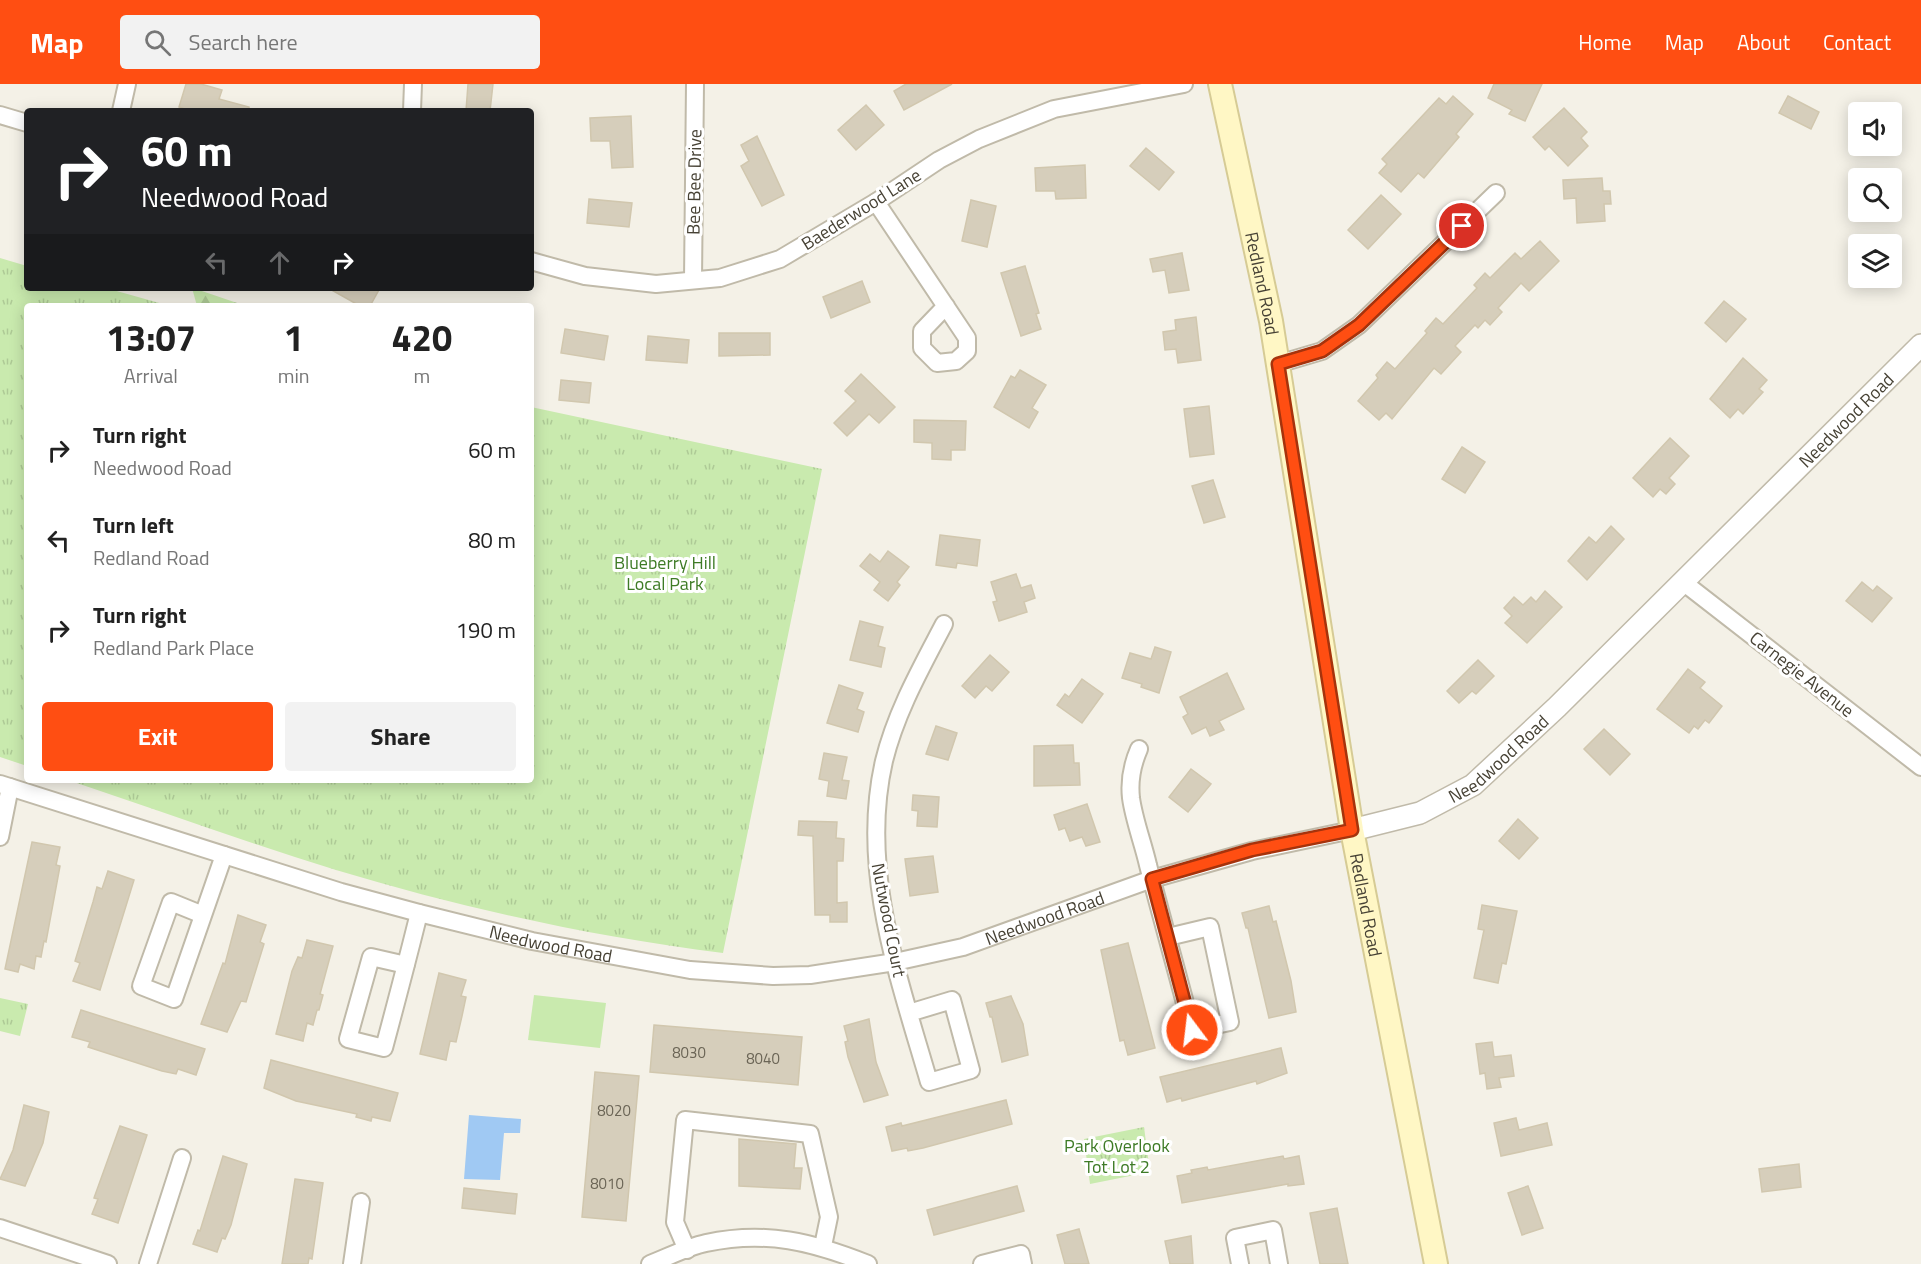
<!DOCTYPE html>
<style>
:root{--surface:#fff;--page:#f2f2f2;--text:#222;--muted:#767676;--accent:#ff4e12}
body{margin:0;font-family:"Titillium Web",sans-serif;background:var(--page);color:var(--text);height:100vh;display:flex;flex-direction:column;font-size:22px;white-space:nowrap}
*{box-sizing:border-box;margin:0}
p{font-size:20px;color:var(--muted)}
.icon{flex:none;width:33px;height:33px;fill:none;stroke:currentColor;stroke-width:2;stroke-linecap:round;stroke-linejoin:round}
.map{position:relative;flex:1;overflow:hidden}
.panel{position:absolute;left:24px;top:219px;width:510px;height:480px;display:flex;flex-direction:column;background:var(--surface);border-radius:6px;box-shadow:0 3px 15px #0003}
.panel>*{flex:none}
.hud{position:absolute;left:24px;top:24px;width:510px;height:183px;border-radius:6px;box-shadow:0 3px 15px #0003;background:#202124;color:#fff;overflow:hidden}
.tools{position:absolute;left:1848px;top:18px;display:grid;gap:12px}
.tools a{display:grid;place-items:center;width:54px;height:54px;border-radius:6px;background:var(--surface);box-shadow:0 3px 15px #0003;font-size:30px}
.pin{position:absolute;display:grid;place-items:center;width:51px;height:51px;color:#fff;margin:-26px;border:3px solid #fff;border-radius:50%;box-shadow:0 2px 6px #0007}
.me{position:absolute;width:66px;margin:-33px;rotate:345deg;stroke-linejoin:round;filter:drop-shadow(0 0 4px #0008)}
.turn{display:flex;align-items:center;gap:21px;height:126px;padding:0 18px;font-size:27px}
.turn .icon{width:78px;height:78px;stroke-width:2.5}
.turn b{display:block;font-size:42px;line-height:51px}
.lanes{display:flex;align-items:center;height:57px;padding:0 18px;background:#0003;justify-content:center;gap:30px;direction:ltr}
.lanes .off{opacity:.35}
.eta{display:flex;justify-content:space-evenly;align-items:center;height:102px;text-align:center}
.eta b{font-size:36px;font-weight:700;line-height:42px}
.cta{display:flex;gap:12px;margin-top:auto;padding:12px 18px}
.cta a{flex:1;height:69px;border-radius:6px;background:var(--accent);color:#fff;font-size:24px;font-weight:700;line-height:69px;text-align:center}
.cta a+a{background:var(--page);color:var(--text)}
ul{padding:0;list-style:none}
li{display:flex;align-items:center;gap:18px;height:90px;padding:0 18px}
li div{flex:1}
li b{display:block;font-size:22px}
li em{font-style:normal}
header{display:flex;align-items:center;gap:36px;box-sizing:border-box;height:84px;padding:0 30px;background:var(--accent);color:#fff}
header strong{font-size:28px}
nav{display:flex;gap:33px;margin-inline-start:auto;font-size:21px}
.search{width:420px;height:54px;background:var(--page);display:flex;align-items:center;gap:15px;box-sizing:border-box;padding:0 21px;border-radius:6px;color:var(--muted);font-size:22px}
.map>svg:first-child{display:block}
.grass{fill:#c9eaae}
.forest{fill:url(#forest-firs)}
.park{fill:url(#park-tufts)}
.water{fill:#a0c9f3}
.building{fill:#d6cebb;stroke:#d1c7ae;stroke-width:1.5}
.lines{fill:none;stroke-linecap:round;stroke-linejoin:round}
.minor-casing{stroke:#c0baa9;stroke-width:20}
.tertiary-casing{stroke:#c0baa9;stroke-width:24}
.secondary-casing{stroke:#d6cb95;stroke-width:26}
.minor{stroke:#fff;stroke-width:16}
.tertiary{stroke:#fff;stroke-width:21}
.secondary{stroke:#fff7c5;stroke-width:22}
.route-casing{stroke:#a6330c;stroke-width:15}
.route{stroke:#ff4e12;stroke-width:10}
.labels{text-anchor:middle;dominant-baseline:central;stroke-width:6;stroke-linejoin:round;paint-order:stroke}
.number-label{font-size:15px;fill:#6b6556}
.street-label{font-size:18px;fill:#474235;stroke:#fff}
.park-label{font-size:18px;fill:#3e7b26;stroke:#fff}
</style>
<header>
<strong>Map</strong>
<div class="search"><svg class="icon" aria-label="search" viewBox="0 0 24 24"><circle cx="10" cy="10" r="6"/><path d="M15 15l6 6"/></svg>Search here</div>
<nav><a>Home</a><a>Map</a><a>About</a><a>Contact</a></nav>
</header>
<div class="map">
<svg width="1921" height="1180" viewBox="0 0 1921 1180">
<defs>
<pattern id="forest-firs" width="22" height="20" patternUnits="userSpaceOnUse" patternTransform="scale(1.5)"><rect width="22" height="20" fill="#c9eaae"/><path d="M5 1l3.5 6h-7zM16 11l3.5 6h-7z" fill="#aeca96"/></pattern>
<pattern id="park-tufts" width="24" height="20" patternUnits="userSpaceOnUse" patternTransform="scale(1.5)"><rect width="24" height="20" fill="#c9eaae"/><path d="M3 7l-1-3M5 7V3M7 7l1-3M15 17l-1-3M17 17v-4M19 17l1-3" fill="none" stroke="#aeca96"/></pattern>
</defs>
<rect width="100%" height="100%" fill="#f4f1e7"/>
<path class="grass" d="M 534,911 L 606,919 L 600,964 L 528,956 Z"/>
<path class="forest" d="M 192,204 L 193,204 L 246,222 L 197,222 Z"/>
<g class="park">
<path d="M 0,174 L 27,182 L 27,204 L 106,204 L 170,222 L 27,222 L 27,682 L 0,673 Z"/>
<path d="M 531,323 L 822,385 L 723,869 C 593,853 462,824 336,786 C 246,758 157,726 68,696 L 531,696 Z"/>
<path d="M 0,914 L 28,920 L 20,952 L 0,947 Z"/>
<path d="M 1144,1043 L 1150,1088 L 1090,1100 L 1084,1055 Z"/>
</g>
<path class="water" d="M 469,1031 L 521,1035 L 520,1049 L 504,1049 L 500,1096 L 464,1095 Z"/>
<g class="building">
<path d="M 186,0 L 201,0 L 222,6 L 219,15 L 249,23 L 249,27 L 191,27 L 179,23 Z"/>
<path d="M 468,0 L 493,0 L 490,27 L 466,27 Z"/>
<path d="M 906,0 L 952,0 L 904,26 L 894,7 Z"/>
<path d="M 1494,0 L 1542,0 L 1525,37 L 1509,30 L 1512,26 L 1488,14 Z"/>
<path d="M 1453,12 L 1473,30 L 1456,50 L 1459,53 L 1424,94 L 1418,89 L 1401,108 L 1379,89 L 1387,80 L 1382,75 L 1439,14 L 1446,20 Z"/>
<path d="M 1788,12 L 1819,28 L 1811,45 L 1779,29 Z"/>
<path d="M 866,21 L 884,41 L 856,66 L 838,46 Z"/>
<path d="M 1564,24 L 1587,48 L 1581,54 L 1588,62 L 1568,82 L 1549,62 L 1545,66 L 1533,53 Z"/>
<path d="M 631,32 L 633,83 L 612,84 L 610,57 L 591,57 L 590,34 Z"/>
<path d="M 757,52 L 784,111 L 762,122 L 741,82 L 749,77 L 741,61 Z"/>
<path d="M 1146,64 L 1174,88 L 1159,106 L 1130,82 Z"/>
<path d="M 1085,81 L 1086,114 L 1056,115 L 1055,107 L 1036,107 L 1035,84 Z"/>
<path d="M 1602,94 L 1603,107 L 1610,107 L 1611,120 L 1604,120 L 1605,137 L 1577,139 L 1576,114 L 1564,115 L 1563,96 Z"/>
<path d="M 1381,111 L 1401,130 L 1368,165 L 1348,146 Z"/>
<path d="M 589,115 L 632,119 L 629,143 L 587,139 Z"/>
<path d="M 971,116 L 996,122 L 987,163 L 962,157 Z"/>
<path d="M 1540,157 L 1559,177 L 1529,207 L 1521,199 L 1498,224 L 1502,228 L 1490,241 L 1485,236 L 1478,244 L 1475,241 L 1455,262 L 1461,268 L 1441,290 L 1434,284 L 1392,335 L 1386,329 L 1379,336 L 1358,317 L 1378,294 L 1376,291 L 1387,278 L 1395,285 L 1427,249 L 1425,247 L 1436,234 L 1443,240 L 1477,204 L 1474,201 L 1485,189 L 1490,194 L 1515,169 L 1521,175 Z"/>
<path d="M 1182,169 L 1189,206 L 1169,209 L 1165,186 L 1153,188 L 1150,175 Z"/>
<path d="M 1025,182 L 1039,229 L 1036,230 L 1041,245 L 1021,252 L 1001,189 Z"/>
<path d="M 862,197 L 870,218 L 831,234 L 823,213 Z"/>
<path d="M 328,204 L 380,204 L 370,222 L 360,222 Z"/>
<path d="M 1724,217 L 1746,235 L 1726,258 L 1705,239 Z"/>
<path d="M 1196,233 L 1201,276 L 1178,279 L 1176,265 L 1165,266 L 1163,248 L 1176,246 L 1175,236 Z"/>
<path d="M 565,245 L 608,252 L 604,276 L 561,269 Z"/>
<path d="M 719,249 L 770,249 L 770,271 L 719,272 Z"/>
<path d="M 648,252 L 689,256 L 687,279 L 646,276 Z"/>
<path d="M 1743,274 L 1767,296 L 1759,305 L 1763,308 L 1743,330 L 1738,325 L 1730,334 L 1710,315 Z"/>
<path d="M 1020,286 L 1046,301 L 1032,324 L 1038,328 L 1029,344 L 994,323 L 1011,292 L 1015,294 Z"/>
<path d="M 861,290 L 895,323 L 879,339 L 869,330 L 847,352 L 834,339 L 856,317 L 845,307 Z"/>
<path d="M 561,296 L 591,299 L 589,319 L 559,316 Z"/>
<path d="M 1209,322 L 1214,370 L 1190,373 L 1184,325 Z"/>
<path d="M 914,336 L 966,337 L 965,366 L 951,366 L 951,376 L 932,375 L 932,359 L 914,358 Z"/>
<path d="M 1670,354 L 1689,372 L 1669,394 L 1675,400 L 1666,410 L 1660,405 L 1653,413 L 1633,394 Z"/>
<path d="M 1462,363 L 1485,378 L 1465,409 L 1442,395 Z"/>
<path d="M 1213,396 L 1225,433 L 1204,439 L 1192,402 Z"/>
<path d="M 1611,442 L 1624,455 L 1587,496 L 1568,477 L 1589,453 L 1596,459 Z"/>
<path d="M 940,451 L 980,456 L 977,482 L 957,479 L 956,484 L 936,481 Z"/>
<path d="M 888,467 L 909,483 L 897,498 L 900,501 L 888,517 L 874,506 L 880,498 L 860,482 L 870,470 L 880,478 Z"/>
<path d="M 1016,490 L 1021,504 L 1031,501 L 1035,514 L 1024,518 L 1027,528 L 999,537 L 993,518 L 997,517 L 991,498 Z"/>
<path d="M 1862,498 L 1873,507 L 1877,502 L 1892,514 L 1872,538 L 1846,517 Z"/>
<path d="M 1545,507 L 1562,523 L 1527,559 L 1505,539 L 1512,532 L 1504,524 L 1514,513 L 1523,521 L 1531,513 L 1536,518 Z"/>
<path d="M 860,537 L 883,543 L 878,562 L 885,564 L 881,583 L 850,576 Z"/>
<path d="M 1155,563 L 1171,568 L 1159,609 L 1141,603 L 1142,600 L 1122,594 L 1130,569 L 1151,575 Z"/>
<path d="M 990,571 L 1009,588 L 992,607 L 986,602 L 975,614 L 962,602 Z"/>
<path d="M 1478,576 L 1494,592 L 1476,610 L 1472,607 L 1459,619 L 1447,607 Z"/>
<path d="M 1688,585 L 1705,598 L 1700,604 L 1722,622 L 1709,639 L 1705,636 L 1698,645 L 1694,642 L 1689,649 L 1657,625 Z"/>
<path d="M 1227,589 L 1244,625 L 1219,637 L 1224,646 L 1210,652 L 1206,643 L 1192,650 L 1183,633 L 1188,630 L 1180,613 Z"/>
<path d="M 1082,595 L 1103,610 L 1082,639 L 1057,621 L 1065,610 L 1069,613 Z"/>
<path d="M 839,601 L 863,609 L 857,625 L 864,628 L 858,648 L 827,639 Z"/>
<path d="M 936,642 L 957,649 L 948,676 L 926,670 Z"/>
<path d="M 1604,645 L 1630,670 L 1610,691 L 1584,665 Z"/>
<path d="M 1073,661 L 1074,679 L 1079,679 L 1080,701 L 1034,702 L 1034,662 Z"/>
<path d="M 824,669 L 847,673 L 842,696 L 849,697 L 846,715 L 827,712 L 829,697 L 819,695 Z"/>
<path d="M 1191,685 L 1211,700 L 1188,728 L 1169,713 Z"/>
<path d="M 913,711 L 939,713 L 937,743 L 917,742 L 918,727 L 912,726 Z"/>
<path d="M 1087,720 L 1100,758 L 1086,762 L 1082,753 L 1070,757 L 1065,744 L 1059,746 L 1054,731 Z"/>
<path d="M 1518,735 L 1538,754 L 1519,775 L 1499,757 Z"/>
<path d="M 799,737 L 837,738 L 836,754 L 844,755 L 843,777 L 837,777 L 837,819 L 847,818 L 847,838 L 830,838 L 830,831 L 815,831 L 813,752 L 798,751 Z"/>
<path d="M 32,758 L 60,763 L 56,781 L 60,782 L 46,858 L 44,857 L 41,873 L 36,872 L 34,885 L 20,880 L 18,888 L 5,885 Z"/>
<path d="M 933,772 L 938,808 L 910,812 L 905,775 Z"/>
<path d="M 108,787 L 134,796 L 100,906 L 73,897 L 80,879 L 75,877 L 93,818 L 97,803 L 102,805 Z"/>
<path d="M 1482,821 L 1517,827 L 1506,880 L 1502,879 L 1498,899 L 1474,894 L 1484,846 L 1478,845 Z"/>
<path d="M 1269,822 L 1273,838 L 1276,837 L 1291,897 L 1296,928 L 1269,934 L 1248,844 L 1246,844 L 1242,829 Z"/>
<path d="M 238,831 L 266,841 L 260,858 L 264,860 L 246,918 L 241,917 L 227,948 L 201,940 L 223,879 L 225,880 Z"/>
<path d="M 307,856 L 333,862 L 320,910 L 323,911 L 319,926 L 317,926 L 313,941 L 307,939 L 303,957 L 276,950 L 292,887 L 298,873 L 302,874 Z"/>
<path d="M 1128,859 L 1155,964 L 1128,971 L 1124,956 L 1120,957 L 1101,866 Z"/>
<path d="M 439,889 L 466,896 L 461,912 L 466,913 L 462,932 L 456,958 L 450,957 L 446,976 L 420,970 Z"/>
<path d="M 1011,912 L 1023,940 L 1028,971 L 1002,978 L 992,933 L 990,933 L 986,919 Z"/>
<path d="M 81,926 L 205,965 L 196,991 L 178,985 L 176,990 L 162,987 L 88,963 L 90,958 L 72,953 Z"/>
<path d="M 869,935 L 876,978 L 888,1011 L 864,1018 L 848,973 L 845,958 L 848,957 L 844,942 Z"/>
<path d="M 654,941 L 802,953 L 798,1001 L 650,988 Z"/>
<path d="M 1492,958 L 1494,973 L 1511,971 L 1514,992 L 1499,994 L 1501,1003 L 1487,1005 L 1485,989 L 1480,990 L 1476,960 Z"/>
<path d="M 1281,964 L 1287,989 L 1257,1000 L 1256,997 L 1182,1017 L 1181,1014 L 1167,1018 L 1160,993 Z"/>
<path d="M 271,976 L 398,1009 L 390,1037 L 372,1033 L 371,1037 L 356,1033 L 357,1030 L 296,1017 L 264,1004 Z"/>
<path d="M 595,988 L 639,992 L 626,1137 L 582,1133 Z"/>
<path d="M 1006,1016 L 1012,1040 L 923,1064 L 908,1067 L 907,1064 L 892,1067 L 886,1043 L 901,1039 L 902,1042 Z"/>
<path d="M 24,1021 L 49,1028 L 43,1059 L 25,1102 L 0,1095 L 13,1066 Z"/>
<path d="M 1516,1034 L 1519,1046 L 1547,1039 L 1552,1061 L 1501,1072 L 1494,1039 Z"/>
<path d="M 120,1042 L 147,1051 L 118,1139 L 92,1130 L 98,1115 L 94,1114 Z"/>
<path d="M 739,1055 L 796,1060 L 794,1084 L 802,1084 L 800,1105 L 739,1102 Z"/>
<path d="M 223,1072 L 247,1080 L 231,1141 L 225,1155 L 222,1154 L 217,1168 L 193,1160 L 198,1146 L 200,1147 Z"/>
<path d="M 1283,1072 L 1284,1075 L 1299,1072 L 1304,1100 L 1288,1102 L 1288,1100 L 1182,1119 L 1177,1092 L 1192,1089 L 1191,1086 L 1207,1083 L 1208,1086 Z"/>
<path d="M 1799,1080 L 1801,1103 L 1762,1108 L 1759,1085 Z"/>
<path d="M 295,1095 L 323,1099 L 312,1175 L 309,1174 L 308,1180 L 282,1180 Z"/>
<path d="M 1017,1102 L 1024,1127 L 934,1151 L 927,1126 Z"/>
<path d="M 1528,1102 L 1543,1144 L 1522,1151 L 1508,1109 Z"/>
<path d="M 464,1104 L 517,1110 L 515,1130 L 462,1124 Z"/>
<path d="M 1337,1124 L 1348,1180 L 1320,1180 L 1310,1129 Z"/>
<path d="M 1079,1145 L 1089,1180 L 1065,1180 L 1057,1151 Z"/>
<path d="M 1191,1152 L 1193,1180 L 1170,1180 L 1165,1157 Z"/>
</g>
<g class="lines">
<defs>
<g id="minor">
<path d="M 121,27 L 127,0"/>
<path d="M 412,27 L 413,0"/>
<path d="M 0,31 L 27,39"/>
<path d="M 876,118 L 967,254 L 967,267 L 956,277 L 937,279 L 922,264 L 922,247 L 946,222"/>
<path d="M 531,177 L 585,192 L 656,200 L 720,194 L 780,175 L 876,118 L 939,76 L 979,55 L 1054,25 L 1184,0"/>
<path d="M 693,196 L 695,0"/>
<path d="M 1278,280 L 1322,267 L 1359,241 L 1496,109"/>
<path d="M 1683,498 L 1921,683"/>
<path d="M 1139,665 C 1132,681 1129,696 1131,714 C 1134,736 1143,759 1148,781 C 1162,836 1178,891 1192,946 L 1230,938 L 1210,843 L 1168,853"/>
<path id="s1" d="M 0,700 L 341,808 L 419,829 L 532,857 L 690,886 L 773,892 L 810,891 L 895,878 L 963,863 L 1152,795 L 1252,767 L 1352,746"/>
<path d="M 0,753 L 10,703"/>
<path d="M 203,831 L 171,818 L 141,902 L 174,915 L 224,771"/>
<path d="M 406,881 L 371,873 L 348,955 L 384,964 C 396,919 408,874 419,829"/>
<path d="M 909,929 L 952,916 L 971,986 L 929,998 C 899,894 859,786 884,677 C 896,628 921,584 944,540"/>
<path d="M 0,1144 L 108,1180"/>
<path d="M 687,1166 L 675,1138 L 685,1036 L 810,1050 L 829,1133 L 823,1162"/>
<path d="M 148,1180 L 182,1074"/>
<path d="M 352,1180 L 361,1118"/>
<path d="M 650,1180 C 668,1173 687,1163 706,1159 C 766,1146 813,1158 868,1180"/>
<path d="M 982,1180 L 1021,1170 L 1023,1180"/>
<path d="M 1240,1180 L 1235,1154 L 1273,1146 L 1279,1180"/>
</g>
<g id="tertiary">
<path id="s2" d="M 1352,746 L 1420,729 L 1473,701 L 1557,623 L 1921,261"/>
</g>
<g id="secondary">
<path id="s3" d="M 1220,0 L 1271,237 L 1352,746 L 1436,1180"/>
</g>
</defs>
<use href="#minor" class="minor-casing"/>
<use href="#tertiary" class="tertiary-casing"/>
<use href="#secondary" class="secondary-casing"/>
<use href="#minor" class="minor"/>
<use href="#tertiary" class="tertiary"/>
<use href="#secondary" class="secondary"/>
</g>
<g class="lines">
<defs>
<path id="route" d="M 1192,946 L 1152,795 L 1252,766 L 1352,746 L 1278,280 L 1322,267 L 1359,241 L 1462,142"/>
</defs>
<use href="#route" class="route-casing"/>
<use href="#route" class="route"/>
</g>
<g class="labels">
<g class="number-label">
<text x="689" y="968">8030</text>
<text x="763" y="974">8040</text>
<text x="614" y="1026">8020</text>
<text x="607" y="1099">8010</text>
</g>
<g class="street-label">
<text transform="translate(694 98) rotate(-89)">Bee Bee Drive</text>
<text transform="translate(861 125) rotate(-32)">Baederwood Lane</text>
<text stroke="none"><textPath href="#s3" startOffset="204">Redland Road</textPath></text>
<text stroke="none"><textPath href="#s2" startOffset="652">Needwood Road</textPath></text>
<text transform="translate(1802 590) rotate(38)">Carnegie Avenue</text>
<text stroke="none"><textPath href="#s2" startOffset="166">Needwood Road</textPath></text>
<text stroke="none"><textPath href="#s3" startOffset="834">Redland Road</textPath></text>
<text stroke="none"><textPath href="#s1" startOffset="1078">Needwood Road</textPath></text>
<text transform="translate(889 836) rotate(79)">Nutwood Court</text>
<text stroke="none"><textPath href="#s1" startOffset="574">Needwood Road</textPath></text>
</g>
<g class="park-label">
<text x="665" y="478">Blueberry Hill<tspan x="665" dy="21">Local Park</tspan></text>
<text x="1117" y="1061">Park Overlook<tspan x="1117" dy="21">Tot Lot 2</tspan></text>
</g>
</g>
</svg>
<div class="tools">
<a><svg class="icon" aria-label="sound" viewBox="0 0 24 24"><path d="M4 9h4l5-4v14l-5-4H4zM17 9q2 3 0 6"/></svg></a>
<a><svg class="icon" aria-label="search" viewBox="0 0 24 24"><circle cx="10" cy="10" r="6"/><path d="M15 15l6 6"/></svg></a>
<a><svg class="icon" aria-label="layers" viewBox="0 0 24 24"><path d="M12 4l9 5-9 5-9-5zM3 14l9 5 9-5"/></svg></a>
</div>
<div class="pin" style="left:1462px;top:142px;background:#d93025"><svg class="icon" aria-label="arrive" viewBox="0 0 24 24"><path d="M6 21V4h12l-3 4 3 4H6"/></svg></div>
<svg class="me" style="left:1192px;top:946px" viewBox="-20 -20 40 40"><circle r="17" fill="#ff4e12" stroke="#fff" stroke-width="3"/><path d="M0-11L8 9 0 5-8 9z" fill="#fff"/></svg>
<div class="hud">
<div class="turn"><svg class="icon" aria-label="right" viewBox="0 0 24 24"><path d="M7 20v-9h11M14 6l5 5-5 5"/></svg><div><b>60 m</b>Needwood Road</div></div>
<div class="lanes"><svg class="icon off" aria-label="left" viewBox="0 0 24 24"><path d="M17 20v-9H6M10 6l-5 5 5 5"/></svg><svg class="icon off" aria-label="ahead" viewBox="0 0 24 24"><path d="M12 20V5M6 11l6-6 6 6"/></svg><svg class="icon" aria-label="right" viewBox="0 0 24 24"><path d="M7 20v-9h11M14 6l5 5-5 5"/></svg></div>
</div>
<section class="panel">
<div class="eta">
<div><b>13:07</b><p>Arrival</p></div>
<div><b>1</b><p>min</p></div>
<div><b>420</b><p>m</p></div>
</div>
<ul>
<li><svg class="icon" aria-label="right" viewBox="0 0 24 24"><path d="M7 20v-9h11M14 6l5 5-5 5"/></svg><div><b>Turn right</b><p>Needwood Road</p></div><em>60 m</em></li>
<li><svg class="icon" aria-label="left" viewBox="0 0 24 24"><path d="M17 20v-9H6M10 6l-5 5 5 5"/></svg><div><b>Turn left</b><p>Redland Road</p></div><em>80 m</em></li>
<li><svg class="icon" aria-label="right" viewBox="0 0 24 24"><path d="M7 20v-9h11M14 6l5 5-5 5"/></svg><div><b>Turn right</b><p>Redland Park Place</p></div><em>190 m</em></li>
</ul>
<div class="cta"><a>Exit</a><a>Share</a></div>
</section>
</div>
